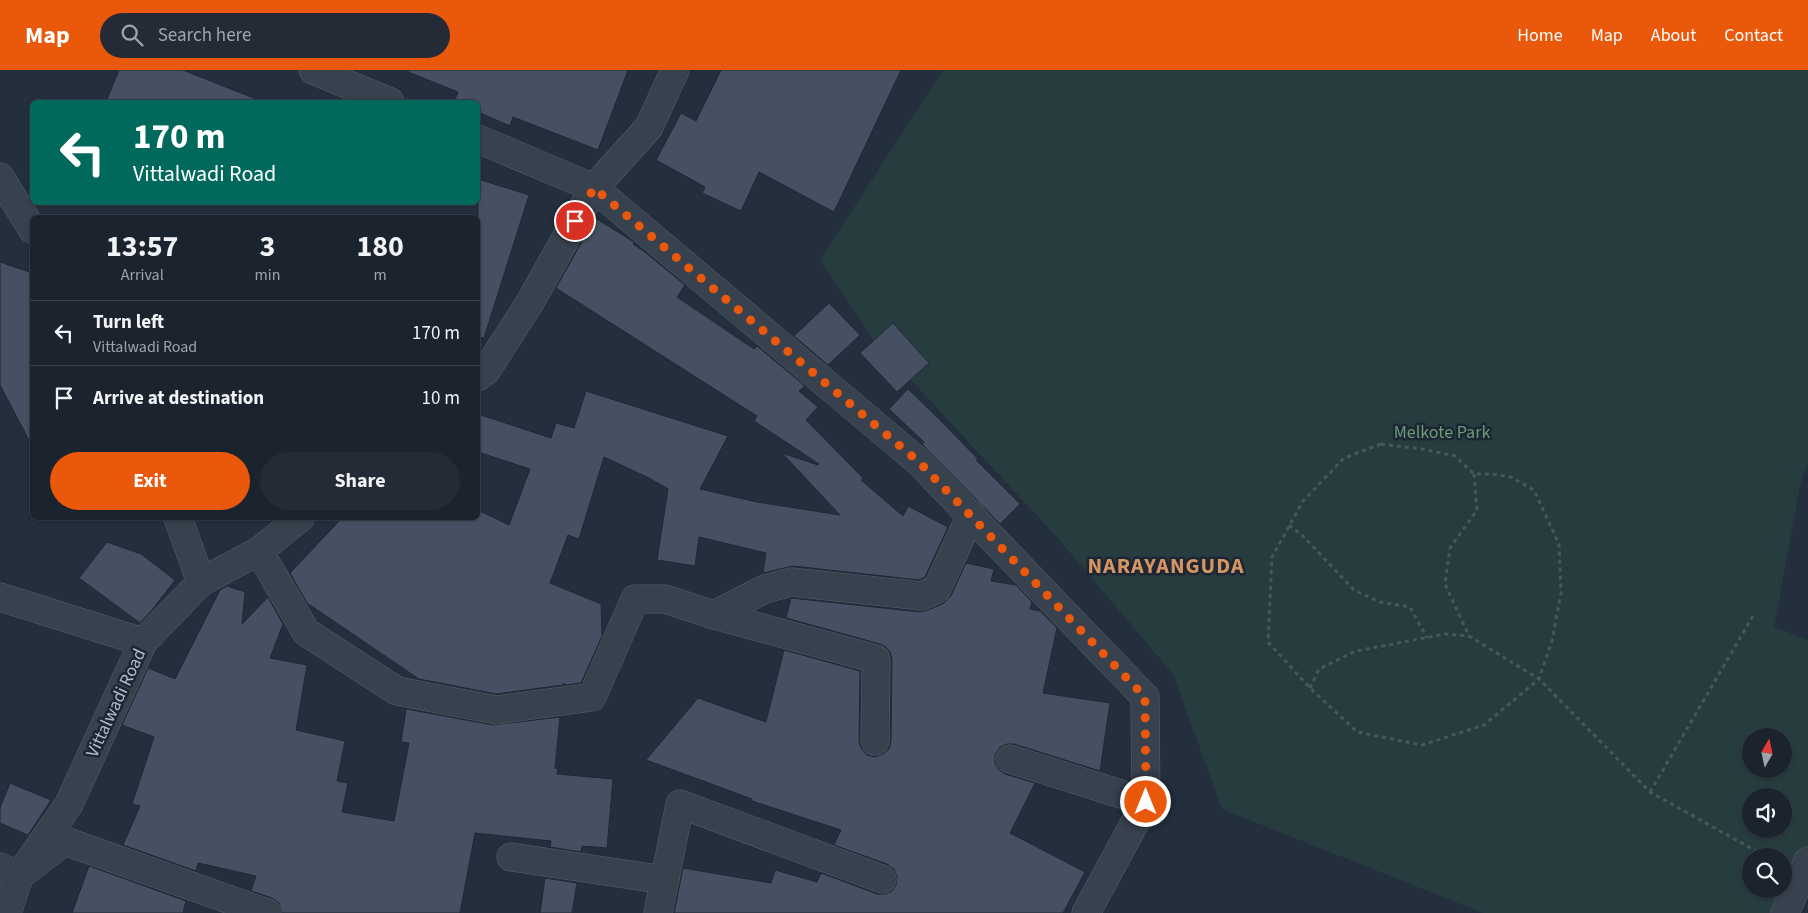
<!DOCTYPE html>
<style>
:root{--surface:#1b232e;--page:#242b36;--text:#f1f3f6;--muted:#a0a4aa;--line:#39404a;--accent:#ea580c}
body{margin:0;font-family:"Source Sans 3",sans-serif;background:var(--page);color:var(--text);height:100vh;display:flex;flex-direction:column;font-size:19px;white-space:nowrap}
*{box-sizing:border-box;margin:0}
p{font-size:16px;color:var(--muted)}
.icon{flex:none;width:28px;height:28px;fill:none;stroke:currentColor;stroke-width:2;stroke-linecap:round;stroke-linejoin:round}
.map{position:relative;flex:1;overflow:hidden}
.panel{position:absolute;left:30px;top:145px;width:450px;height:305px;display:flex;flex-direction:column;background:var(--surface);border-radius:8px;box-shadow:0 1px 4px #0004,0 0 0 1px var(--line)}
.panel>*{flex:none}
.hud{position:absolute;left:30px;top:30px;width:450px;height:105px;border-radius:8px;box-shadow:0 1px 4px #0004,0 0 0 1px var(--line);background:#00695c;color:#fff;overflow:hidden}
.needle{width:32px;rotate:9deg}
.controls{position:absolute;left:1742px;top:658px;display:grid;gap:10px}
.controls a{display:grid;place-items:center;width:50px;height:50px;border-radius:50%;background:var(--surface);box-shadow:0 1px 4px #0004,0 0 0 1px var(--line);font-size:25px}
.pin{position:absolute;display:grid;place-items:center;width:42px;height:42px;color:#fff;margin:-21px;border:2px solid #fff;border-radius:50%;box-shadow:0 1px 5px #0007}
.me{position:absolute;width:55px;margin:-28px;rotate:0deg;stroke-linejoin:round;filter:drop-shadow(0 0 4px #0008)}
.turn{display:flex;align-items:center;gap:18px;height:105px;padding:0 20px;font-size:22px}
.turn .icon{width:65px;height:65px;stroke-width:2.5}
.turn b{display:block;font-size:35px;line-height:42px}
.eta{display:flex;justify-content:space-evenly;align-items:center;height:85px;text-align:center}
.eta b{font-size:30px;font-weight:700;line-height:35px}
.action{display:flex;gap:10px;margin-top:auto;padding:10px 20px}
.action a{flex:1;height:58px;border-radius:30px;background:var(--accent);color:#fff;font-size:20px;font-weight:700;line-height:58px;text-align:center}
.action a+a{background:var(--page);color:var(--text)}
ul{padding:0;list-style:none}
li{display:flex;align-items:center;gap:15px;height:65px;padding:0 20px;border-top:1px solid var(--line)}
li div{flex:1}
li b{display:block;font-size:19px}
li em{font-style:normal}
header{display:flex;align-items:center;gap:30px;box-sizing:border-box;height:70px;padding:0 25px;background:var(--accent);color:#fff}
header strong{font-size:24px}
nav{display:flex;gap:28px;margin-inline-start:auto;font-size:18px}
.search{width:350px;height:45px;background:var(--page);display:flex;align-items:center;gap:12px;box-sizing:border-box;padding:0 18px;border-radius:28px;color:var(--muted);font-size:19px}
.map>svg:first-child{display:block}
.green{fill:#263c3f;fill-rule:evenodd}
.building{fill:#455162;stroke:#1f2835}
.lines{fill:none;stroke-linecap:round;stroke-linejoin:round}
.minor-casing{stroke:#565f6c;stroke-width:29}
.path{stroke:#44595c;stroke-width:3;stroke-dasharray:4 4;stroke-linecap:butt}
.minor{stroke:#38414e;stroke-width:28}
.route{stroke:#ea580c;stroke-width:9;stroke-dasharray:0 16.2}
.labels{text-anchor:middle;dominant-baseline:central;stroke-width:5;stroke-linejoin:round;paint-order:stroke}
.park-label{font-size:18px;fill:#6b9a76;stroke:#1d2633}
.street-label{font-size:18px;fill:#b4bcc9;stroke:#1d2633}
.district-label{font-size:22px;font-weight:bold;letter-spacing:1px;fill:#d59563;stroke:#1d2633}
</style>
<header>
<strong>Map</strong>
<div class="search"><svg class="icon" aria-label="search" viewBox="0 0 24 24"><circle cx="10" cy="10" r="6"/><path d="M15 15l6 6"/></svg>Search here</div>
<nav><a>Home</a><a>Map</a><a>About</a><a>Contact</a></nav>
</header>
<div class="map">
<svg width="1808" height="843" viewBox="0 0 1808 843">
<rect width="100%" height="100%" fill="#242f3e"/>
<path class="green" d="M 943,0 L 1808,0 L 1808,390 L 1799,421 L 1774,557 L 1808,570 L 1808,796 L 1782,843 L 1483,843 L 1222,739 L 1173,604 L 1055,465 L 873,269 L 820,190 ZM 1751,666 L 1784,666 L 1784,699 L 1751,699 ZM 1751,726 L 1784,726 L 1784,759 L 1751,759 ZM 1751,786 L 1784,786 L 1784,819 L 1751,819 Z"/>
<g class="building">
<path d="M 119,0 L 183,0 L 261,31 L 260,32 L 106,32 Z"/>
<path d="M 408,0 L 628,0 L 598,80 L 513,47 L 510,56 L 478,42 L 478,32 L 454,32 L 458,22 L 408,2 Z"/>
<path d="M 721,0 L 901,0 L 834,142 L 759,102 L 741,141 L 702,123 L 705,117 L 656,90 L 681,43 L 696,51 Z"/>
<path d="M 478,109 L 529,125 L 484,268 L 478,267 Z"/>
<path d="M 595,148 L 634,172 L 633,174 L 646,183 L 685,215 L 677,227 L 754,279 L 757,276 L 805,316 L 799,321 L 818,337 L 806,350 L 863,408 L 861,410 L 903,446 L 908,436 L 948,457 L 925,507 L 919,510 L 793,496 L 763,503 L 766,483 L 699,467 L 695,496 L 657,490 L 668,419 L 649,408 L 604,387 L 579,469 L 568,465 L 550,513 L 601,534 L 602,566 L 581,613 L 566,615 L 563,613 L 563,615 L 496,624 L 419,609 L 307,533 L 290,503 L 342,448 L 478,448 L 478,440 L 509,455 L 530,399 L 478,382 L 478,344 L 551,368 L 556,353 L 574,358 L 586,321 L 728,366 L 700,419 L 757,432 L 840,445 L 782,383 L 818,395 L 819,394 L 754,351 L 757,346 L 556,218 Z"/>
<path d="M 0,192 L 32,203 L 32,376 L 0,315 Z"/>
<path d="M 829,233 L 860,265 L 828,295 L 794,266 Z"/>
<path d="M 893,253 L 929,293 L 897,322 L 860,283 Z"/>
<path d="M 908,319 L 940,350 L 978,389 L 976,390 L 1020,434 L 1000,454 L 922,374 L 924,372 L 889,339 Z"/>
<path d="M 107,472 L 141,484 L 175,510 L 152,540 L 140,553 L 79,508 Z"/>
<path d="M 966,493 L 994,499 L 991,511 L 1016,515 L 1032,532 L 1030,539 L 1040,541 L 1057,558 L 1043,623 L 1110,633 L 1100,701 L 1014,674 L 1007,674 L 1000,677 L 995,685 L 995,693 L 999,700 L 1005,704 L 1035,713 L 1010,763 L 1085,802 L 1063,843 L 674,843 L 683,798 L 771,813 L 775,800 L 817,812 L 821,803 L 877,824 L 885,824 L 892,821 L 896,815 L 897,807 L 894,799 L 887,794 L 834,775 L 841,760 L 752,731 L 752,729 L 646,690 L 698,628 L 766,652 L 784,580 L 860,601 L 859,671 L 861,678 L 867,685 L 875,687 L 883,684 L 889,679 L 891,671 L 892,589 L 890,582 L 886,577 L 880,574 L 786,548 L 791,528 L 920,542 L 928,540 L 944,533 L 951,526 Z"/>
<path d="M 227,516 L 245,522 L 242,554 L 268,527 L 283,554 L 270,588 L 307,595 L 296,660 L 345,671 L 337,711 L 348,713 L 342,742 L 394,751 L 409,673 L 401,672 L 406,639 L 493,655 L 560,647 L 555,698 L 558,699 L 557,704 L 613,709 L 607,778 L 582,776 L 581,782 L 550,777 L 551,771 L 475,763 L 460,843 L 282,843 L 279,833 L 272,828 L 251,821 L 256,806 L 198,793 L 196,801 L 123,775 L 140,736 L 132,734 L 154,667 L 122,655 L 148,598 L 175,609 L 220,520 Z"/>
<path d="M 10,713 L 51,730 L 28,765 L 0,753 L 0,738 Z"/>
<path d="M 89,796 L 186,831 L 183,843 L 72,843 Z"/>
<path d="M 545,808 L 577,813 L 572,843 L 540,843 Z"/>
</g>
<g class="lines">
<defs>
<g id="minor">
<path d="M 313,0 L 390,32"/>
<path d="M 478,69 L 594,118 L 919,392 L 1145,627 L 1146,732 L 1086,843"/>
<path d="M 0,107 L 32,159"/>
<path d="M 478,307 L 486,301 L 529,234 L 594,118 L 649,57 L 675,0"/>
<path d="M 178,448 L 201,512"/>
<path d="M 259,481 L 306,562 L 397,621 L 496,640 L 592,627 L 635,529 L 665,529 L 714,545 L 765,519 L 791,512 L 922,526 L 937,519 L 971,445"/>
<path d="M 0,527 L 143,572"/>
<path d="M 714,545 L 876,589 L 875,671"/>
<path d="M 1010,689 L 1146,732"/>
<path d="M 511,787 L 665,810"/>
<path d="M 0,797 L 19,806 L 65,771 L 267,843"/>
<path d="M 7,843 L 19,806 L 69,734 L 143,572 L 201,512 L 259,481 L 300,448"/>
<path d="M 658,843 L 680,734 L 882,809"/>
<path d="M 1785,843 L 1808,791"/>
</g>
</defs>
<use href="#minor" class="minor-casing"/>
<g class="path">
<path d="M 1381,374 L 1422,379 L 1455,386 L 1474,404 L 1492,404 L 1511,407 L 1534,420 L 1559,474 L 1561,523 L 1552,571 L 1539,609 L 1484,655 L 1422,675 L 1357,662 L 1310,618 L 1268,572 L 1272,487 L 1303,431 L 1344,388 Z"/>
<path d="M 1474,404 L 1477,440 L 1450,478 L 1445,514 L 1469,566 L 1539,609 L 1650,722 L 1765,786"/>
<path d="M 1289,455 L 1302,465 L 1354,520 L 1380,532 L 1410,537 L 1427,568"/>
<path d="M 1310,618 L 1319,599 L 1356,581 L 1445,564 L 1469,566"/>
<path d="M 1650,722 L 1753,546"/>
</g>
<use href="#minor" class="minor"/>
</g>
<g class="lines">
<path class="route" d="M 575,151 L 594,118 L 919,392 L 1145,627 L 1146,732"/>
</g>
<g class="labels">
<g class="park-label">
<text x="1442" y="362">Melkote Park</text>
</g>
<g class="street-label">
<text transform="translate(116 633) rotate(-65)">Vittalwadi Road</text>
</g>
<g class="district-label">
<text x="1166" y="496">NARAYANGUDA</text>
</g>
</g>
</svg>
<div class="controls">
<a><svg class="needle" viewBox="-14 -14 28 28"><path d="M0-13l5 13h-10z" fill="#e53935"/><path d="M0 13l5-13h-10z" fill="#a0a4aa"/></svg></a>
<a><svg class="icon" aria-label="sound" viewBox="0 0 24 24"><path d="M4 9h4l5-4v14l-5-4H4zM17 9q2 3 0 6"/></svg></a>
<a><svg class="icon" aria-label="search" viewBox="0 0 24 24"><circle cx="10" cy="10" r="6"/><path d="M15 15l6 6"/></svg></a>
</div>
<div class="pin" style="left:575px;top:151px;background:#d93025"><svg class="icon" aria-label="arrive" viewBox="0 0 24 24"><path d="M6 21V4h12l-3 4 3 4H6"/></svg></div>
<svg class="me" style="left:1146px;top:732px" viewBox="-20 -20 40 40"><circle r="17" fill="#ea580c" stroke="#fff" stroke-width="3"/><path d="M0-11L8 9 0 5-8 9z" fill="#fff"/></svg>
<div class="hud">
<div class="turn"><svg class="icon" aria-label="left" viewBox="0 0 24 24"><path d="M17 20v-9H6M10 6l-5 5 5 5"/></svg><div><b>170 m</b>Vittalwadi Road</div></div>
</div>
<section class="panel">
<div class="eta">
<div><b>13:57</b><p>Arrival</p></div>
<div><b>3</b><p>min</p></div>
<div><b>180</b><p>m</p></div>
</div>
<ul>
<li><svg class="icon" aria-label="left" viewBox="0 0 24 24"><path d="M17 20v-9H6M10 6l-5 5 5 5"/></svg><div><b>Turn left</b><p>Vittalwadi Road</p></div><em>170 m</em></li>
<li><svg class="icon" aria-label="arrive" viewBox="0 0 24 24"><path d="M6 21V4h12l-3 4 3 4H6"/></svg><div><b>Arrive at destination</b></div><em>10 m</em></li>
</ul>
<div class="action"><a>Exit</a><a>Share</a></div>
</section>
</div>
